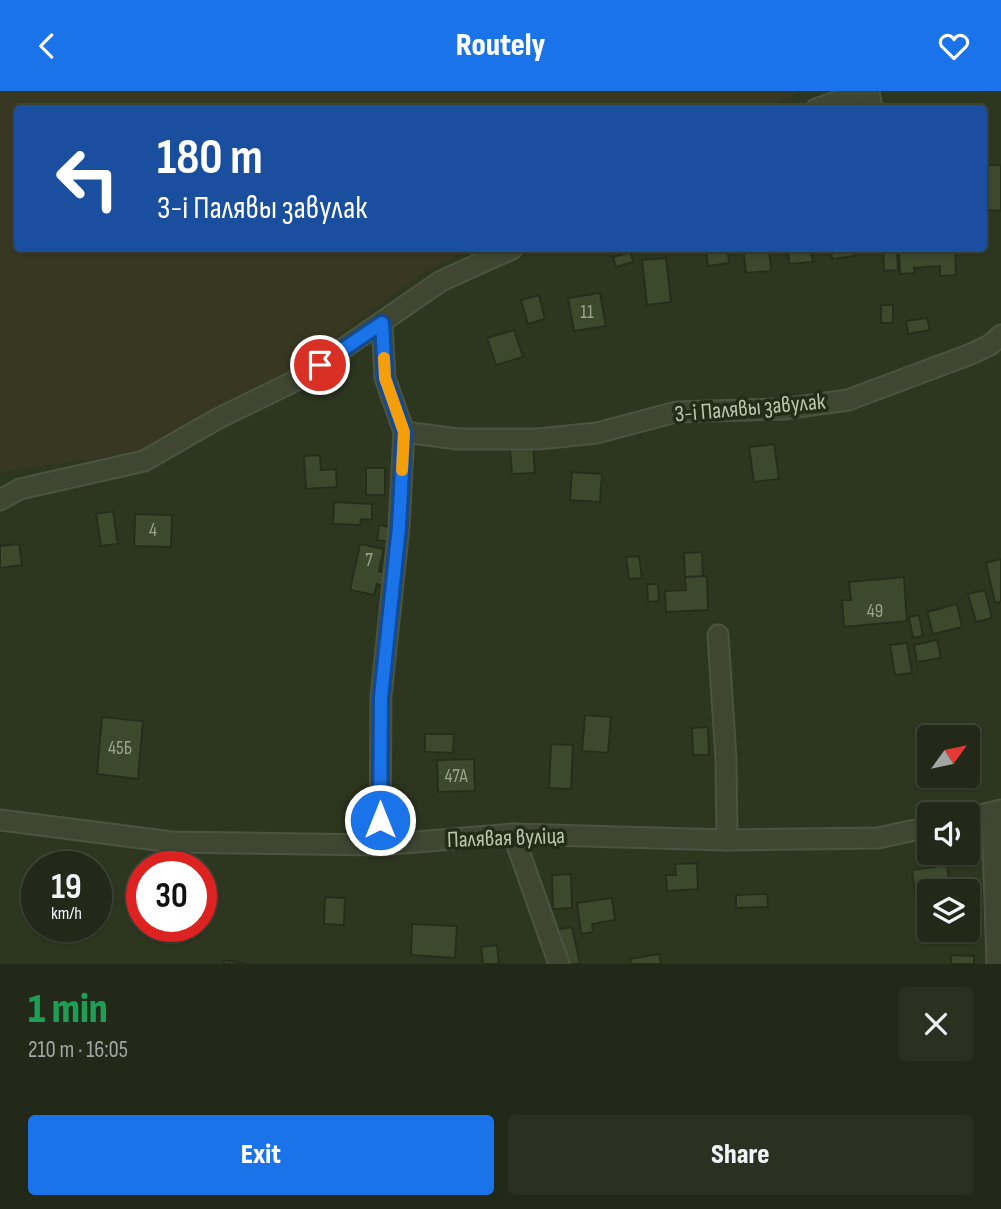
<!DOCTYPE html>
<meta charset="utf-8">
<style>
:root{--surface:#222918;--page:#2a3121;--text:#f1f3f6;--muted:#a2a6a2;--line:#3f4537;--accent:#1a73e8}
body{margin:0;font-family:"Sofia Sans Condensed",sans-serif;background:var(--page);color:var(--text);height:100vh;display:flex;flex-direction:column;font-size:26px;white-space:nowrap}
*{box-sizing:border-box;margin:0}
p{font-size:23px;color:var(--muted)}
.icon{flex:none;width:38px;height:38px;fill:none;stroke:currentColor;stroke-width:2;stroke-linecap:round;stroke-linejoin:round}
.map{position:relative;height:873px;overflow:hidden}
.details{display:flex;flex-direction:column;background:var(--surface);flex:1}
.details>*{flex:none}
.banner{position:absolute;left:14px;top:14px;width:973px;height:147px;border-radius:7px;box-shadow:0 2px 5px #0004,0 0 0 2px var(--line);background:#1a4fa0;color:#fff;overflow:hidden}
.needle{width:46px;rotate:57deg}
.tools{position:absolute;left:917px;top:634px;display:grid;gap:14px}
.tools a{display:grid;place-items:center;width:63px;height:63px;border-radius:7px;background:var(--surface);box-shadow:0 2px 5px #0004,0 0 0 2px var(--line);font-size:35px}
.speed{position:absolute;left:21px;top:760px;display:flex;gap:14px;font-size:35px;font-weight:700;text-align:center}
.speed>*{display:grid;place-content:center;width:91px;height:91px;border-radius:50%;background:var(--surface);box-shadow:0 2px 5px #0004,0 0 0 2px var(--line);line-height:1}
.speed small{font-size:18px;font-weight:400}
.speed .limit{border:10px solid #d22;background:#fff;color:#111}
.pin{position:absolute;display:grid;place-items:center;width:60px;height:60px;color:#fff;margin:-30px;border:4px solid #fff;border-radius:50%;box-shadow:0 2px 7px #0007}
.me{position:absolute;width:77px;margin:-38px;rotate:0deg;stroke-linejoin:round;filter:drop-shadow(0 0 5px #0008)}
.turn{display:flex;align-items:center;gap:24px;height:147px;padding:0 28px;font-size:32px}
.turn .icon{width:91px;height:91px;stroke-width:2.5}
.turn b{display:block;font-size:49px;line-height:60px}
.round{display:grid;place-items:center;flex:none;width:74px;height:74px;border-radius:7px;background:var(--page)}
.head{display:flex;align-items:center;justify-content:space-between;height:119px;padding:0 28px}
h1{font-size:42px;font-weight:800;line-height:52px;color:#1e9e55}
.action{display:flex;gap:14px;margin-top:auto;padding:14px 28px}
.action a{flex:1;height:80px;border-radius:7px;background:var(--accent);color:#fff;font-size:28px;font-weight:800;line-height:80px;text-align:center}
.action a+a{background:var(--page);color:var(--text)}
header{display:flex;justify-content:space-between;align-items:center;height:91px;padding:0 28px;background:var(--accent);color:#fff;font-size:32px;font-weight:800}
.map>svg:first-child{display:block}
.green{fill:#383722}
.building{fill:#3d492d;stroke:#262e1b;stroke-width:2}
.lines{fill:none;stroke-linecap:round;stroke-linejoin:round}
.minor-casing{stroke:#4b5440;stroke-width:23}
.minor{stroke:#3f4733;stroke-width:19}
.route-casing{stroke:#114b97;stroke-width:18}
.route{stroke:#1a73e8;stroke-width:12}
.slow{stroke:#f59e0b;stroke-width:12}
.labels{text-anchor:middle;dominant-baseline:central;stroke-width:7;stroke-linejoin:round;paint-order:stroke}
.number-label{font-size:19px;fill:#9aa48c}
.street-label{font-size:23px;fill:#bac4ad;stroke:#232c19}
</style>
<header><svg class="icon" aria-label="back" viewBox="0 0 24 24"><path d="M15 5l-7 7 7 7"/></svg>Routely<svg class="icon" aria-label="heart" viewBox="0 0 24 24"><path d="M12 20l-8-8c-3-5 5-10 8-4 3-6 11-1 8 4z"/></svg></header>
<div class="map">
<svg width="1001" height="873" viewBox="0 0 1001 873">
<rect width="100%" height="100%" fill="#2d3720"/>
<path class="green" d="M 0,0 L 801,0 L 765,18 L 18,18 L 18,158 L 473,158 L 426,180 L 290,279 L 141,361 L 0,381 Z"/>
<g class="building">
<path d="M 988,74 L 1001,74 L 1001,120 L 984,119 L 984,92 L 988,92 Z"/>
<path d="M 706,158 L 728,158 L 729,172 L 708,175 Z"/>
<path d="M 743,158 L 769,158 L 771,180 L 746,182 Z"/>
<path d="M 788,158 L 811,158 L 813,171 L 789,173 Z"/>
<path d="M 830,158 L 854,158 L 855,165 L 832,168 Z"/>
<path d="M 883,158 L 897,158 L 898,179 L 884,180 Z"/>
<path d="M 899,158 L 955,158 L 956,184 L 940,185 L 940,175 L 914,177 L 915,182 L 900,183 Z"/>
<path d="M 631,161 L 633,171 L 616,176 L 613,166 Z"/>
<path d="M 666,167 L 671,211 L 647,214 L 642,169 Z"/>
<path d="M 600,202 L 606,235 L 574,240 L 568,207 Z"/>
<path d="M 539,204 L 545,228 L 528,233 L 521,209 Z"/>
<rect x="881" y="214" width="12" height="18"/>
<path d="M 927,227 L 930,239 L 908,243 L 906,230 Z"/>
<path d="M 514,239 L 523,266 L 496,274 L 487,247 Z"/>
<path d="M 774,353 L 779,388 L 754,391 L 749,356 Z"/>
<path d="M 533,356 L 535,382 L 512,383 L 510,358 Z"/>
<path d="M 320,364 L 321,379 L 336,378 L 337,396 L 306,398 L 304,365 Z"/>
<rect x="366" y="377" width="19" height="27"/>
<path d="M 572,381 L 602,383 L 600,411 L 570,409 Z"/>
<path d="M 334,411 L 372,413 L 372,429 L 361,428 L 360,434 L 333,433 Z"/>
<path d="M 113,420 L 118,453 L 101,455 L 96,423 Z"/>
<path d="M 135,423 L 172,424 L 171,456 L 134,455 Z"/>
<path d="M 379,434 L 390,436 L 388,451 L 377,449 Z"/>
<path d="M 19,453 L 22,474 L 0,477 L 0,455 Z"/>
<path d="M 360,453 L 384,458 L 379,480 L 386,482 L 383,495 L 377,493 L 374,504 L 350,499 Z"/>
<path d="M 702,461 L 703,486 L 685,486 L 684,462 Z"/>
<path d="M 639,465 L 642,487 L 629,488 L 626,466 Z"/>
<path d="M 1001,468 L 1001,511 L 995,512 L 986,472 Z"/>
<path d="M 707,485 L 708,519 L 666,521 L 665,500 L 686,499 L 685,486 Z"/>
<path d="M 904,486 L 907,530 L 844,536 L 842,509 L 851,509 L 849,491 Z"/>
<path d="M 647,493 L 658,493 L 659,510 L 648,511 Z"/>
<path d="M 985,499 L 992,527 L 976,531 L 968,503 Z"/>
<path d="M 957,513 L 962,536 L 933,543 L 927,521 Z"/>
<path d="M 919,524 L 923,545 L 913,547 L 909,526 Z"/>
<path d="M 937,549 L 941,567 L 917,571 L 914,554 Z"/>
<path d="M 907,552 L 912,582 L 895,584 L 890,554 Z"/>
<path d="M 585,624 L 611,626 L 608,662 L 582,660 Z"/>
<path d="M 102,626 L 143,630 L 138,688 L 97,683 Z"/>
<path d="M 708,636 L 709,664 L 693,664 L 692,637 Z"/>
<path d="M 425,643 L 454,643 L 453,662 L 425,661 Z"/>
<path d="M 551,653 L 573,654 L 571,698 L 549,697 Z"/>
<path d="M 474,668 L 475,700 L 438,701 L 437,669 Z"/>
<path d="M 51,766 L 89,770 L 88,775 L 50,775 Z"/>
<path d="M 697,772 L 698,798 L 667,800 L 666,784 L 676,784 L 675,773 Z"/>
<path d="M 947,774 L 951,800 L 929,800 L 929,820 L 918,822 L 912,779 Z"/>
<path d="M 571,783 L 572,817 L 553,818 L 552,784 Z"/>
<path d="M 767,803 L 768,816 L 736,817 L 736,804 Z"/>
<path d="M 325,806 L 345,807 L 344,834 L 324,833 Z"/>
<path d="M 612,807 L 615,829 L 592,833 L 593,841 L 581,843 L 577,812 Z"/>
<path d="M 412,833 L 457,835 L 455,867 L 411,864 Z"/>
<path d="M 572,836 L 580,873 L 563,873 L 556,839 Z"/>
<path d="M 497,854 L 499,873 L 483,873 L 481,856 Z"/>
<path d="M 659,863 L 661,873 L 631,873 L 630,868 Z"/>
<path d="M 951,864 L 974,865 L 974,873 L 951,873 Z"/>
<path d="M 224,869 L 244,872 L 244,873 L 223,873 Z"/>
</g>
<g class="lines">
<defs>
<g id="minor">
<path d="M 869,0 L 872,18"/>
<path d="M 816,18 L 866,0"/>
<path d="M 404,341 L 458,348 L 538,348 L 597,342 L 676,321 L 783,318 L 848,309 L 971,263 L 990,254 L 1001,244"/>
<path d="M 0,409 L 20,398 L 144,370 L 219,327 L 299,288 L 441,190 L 512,158"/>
<path d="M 718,544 L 726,668 L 727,749"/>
<path d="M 992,722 L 997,873"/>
<path d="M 968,727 L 1001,719"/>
<path d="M 0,729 L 172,751 L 380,754 L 513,743 L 727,749 L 878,747 L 929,736"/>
<path d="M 513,743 L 559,873"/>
<path d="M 380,754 L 381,605 L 399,436 L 404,341 L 385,287 L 382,232"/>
</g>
</defs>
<use href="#minor" class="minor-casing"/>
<use href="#minor" class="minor"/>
</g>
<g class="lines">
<defs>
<path id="route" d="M 320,274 L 382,232 L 385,287 L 404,341 L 399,436 L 381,606 L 380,729"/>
</defs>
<use href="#route" class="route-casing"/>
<use href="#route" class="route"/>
<path class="slow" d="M 384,267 L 385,287 L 404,341 L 402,379"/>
</g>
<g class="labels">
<g class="number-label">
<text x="587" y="221">11</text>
<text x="153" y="439">4</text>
<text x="369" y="469">7</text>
<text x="875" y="520">49</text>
<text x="120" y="657">45Б</text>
<text x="456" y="685">47А</text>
</g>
<g class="street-label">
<text transform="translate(750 317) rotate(-5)">3-і Палявы завулак</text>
<text transform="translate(506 747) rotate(-2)">Палявая вуліца</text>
</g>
</g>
</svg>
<div class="tools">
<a><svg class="needle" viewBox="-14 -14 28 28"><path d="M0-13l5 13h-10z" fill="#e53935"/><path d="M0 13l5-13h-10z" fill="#a2a6a2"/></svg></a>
<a><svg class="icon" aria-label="sound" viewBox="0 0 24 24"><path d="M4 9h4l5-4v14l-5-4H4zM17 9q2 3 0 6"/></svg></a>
<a><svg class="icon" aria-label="layers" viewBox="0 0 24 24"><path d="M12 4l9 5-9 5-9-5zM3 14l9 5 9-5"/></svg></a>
</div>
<div class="speed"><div>19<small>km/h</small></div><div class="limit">30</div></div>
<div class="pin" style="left:320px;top:274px;background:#d93025"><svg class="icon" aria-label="arrive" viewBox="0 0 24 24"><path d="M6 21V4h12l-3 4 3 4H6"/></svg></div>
<svg class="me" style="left:380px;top:729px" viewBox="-20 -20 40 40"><circle r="17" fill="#1a73e8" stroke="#fff" stroke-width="3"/><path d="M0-11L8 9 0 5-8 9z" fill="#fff"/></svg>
<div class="banner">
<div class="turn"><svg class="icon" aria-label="left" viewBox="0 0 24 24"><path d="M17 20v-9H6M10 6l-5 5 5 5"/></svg><div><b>180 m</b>3-і Палявы завулак</div></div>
</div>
</div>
<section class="details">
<div class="head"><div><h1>1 min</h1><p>210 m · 16:05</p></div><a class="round"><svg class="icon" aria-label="close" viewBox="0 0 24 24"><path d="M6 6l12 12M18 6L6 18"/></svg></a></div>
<div class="action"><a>Exit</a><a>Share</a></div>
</section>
